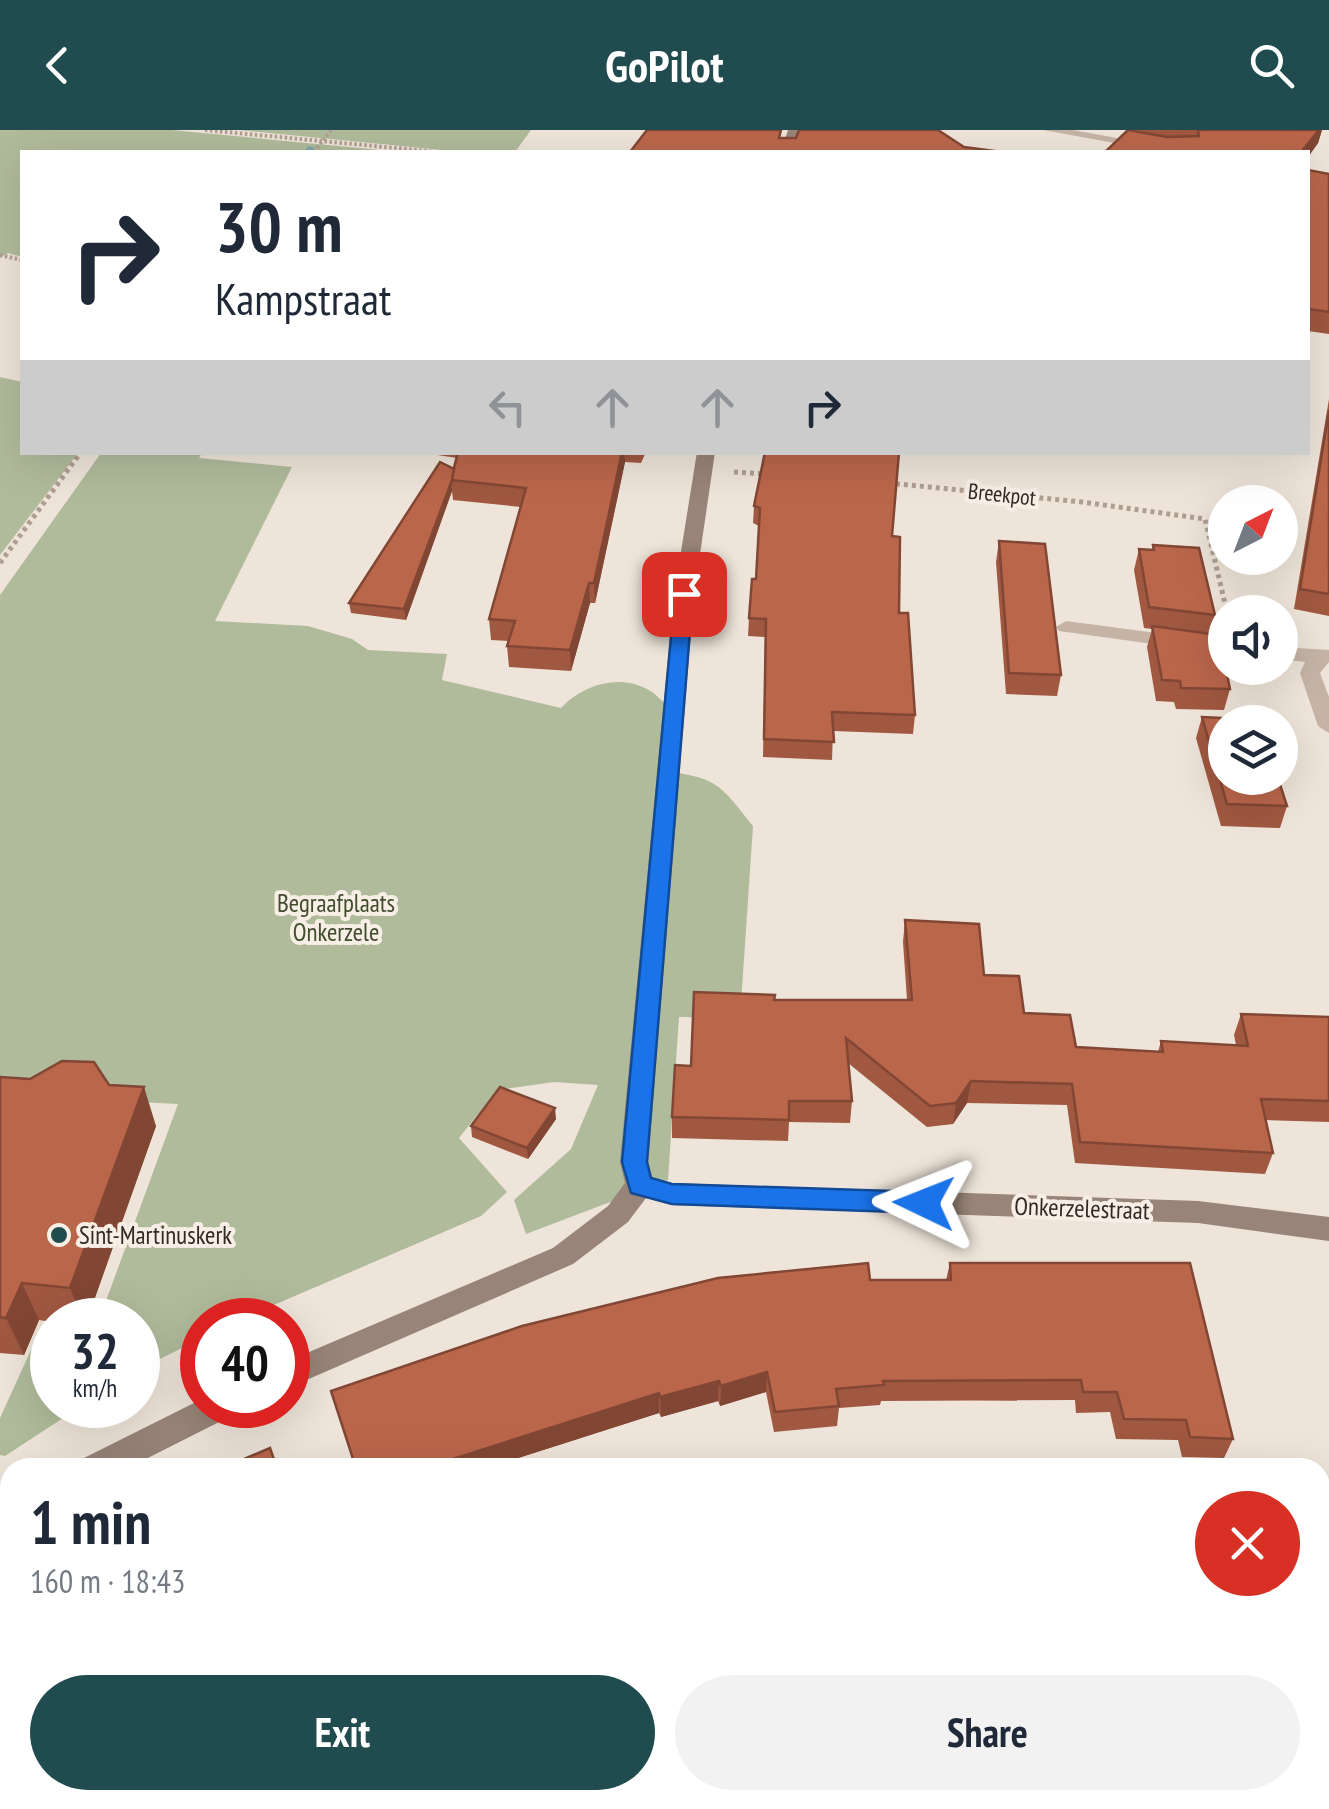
<!DOCTYPE html>
<meta charset="utf-8">
<style>
:root{--surface:#fff;--page:#f2f2f3;--text:#1f2937;--muted:#747a83;--accent:#204c4f}
body{margin:0;font-family:"PT Sans Narrow",sans-serif;background:var(--page);color:var(--text);height:100vh;display:flex;flex-direction:column;font-size:38px;white-space:nowrap}
*{box-sizing:border-box;margin:0}
p{font-size:32px;color:var(--muted)}
.icon{flex:none;width:55px;height:55px;fill:none;stroke:currentColor;stroke-width:2;stroke-linecap:round;stroke-linejoin:round}
.map{position:relative;flex:1;overflow:hidden}
.drawer{position:absolute;left:0px;top:1328px;width:1330px;height:352px;display:flex;flex-direction:column;background:var(--surface);border-radius:30px 30px 0 0;box-shadow:0 10px 40px #0002}
.drawer>*{flex:none}
.banner{position:absolute;left:20px;top:20px;width:1290px;height:305px;border-radius:0px;box-shadow:0 10px 40px #0002;background:#fff;color:var(--text);overflow:hidden}
.needle{width:65px;rotate:42deg}
.fabs{position:absolute;left:1208px;top:355px;display:grid;gap:20px}
.fabs a{display:grid;place-items:center;width:90px;height:90px;border-radius:50%;background:var(--surface);box-shadow:0 10px 40px #0002;font-size:50px}
.speed{position:absolute;left:30px;top:1168px;display:flex;gap:20px;font-size:50px;font-weight:700;text-align:center}
.speed>*{display:grid;place-content:center;width:130px;height:130px;border-radius:50%;background:var(--surface);box-shadow:0 10px 40px #0002;line-height:1}
.speed small{font-size:25px;font-weight:400}
.speed .limit{border:15px solid #d22;background:#fff;color:#111}
.pin{position:absolute;display:grid;place-items:center;width:85px;height:85px;color:#fff;margin:-42px;border-radius:20px;box-shadow:0 5px 15px #0006}
.me{position:absolute;width:110px;margin:-55px;rotate:272deg;stroke-linejoin:round;filter:drop-shadow(0 0 8px #0008)}
.turn{display:flex;align-items:center;gap:35px;height:210px;padding:0 30px;font-size:45px}
.turn .icon{width:130px;height:130px;stroke-width:2.5}
.turn b{display:block;font-size:70px;line-height:85px}
.lanes{display:flex;align-items:center;height:95px;padding:0 30px;background:#0003;justify-content:center;gap:50px;direction:ltr}
.lanes .off{opacity:.35}
.round{display:grid;place-items:center;flex:none;width:105px;height:105px;border-radius:52px;background:var(--page)}
.head{display:flex;align-items:center;justify-content:space-between;height:170px;padding:0 30px}
h1{font-size:60px;font-weight:600;line-height:75px}
.action{display:flex;gap:20px;margin-top:auto;padding:20px 30px}
.action a{flex:1;height:115px;border-radius:60px;background:var(--accent);color:#fff;font-size:40px;font-weight:600;line-height:115px;text-align:center}
.action a+a{background:var(--page);color:var(--text)}
header{display:flex;justify-content:space-between;align-items:center;height:130px;padding:0 30px;background:var(--accent);color:#fff;font-size:45px;font-weight:600}
.map>svg:first-child{display:block}
.green{fill:#b0bb9b}
.lines{fill:none;stroke-linecap:round;stroke-linejoin:round}
.stream{fill:#7ba6a8;fill-rule:evenodd}
.path-far2{stroke:#b09e91;stroke-width:4;stroke-dasharray:2.5 2.5;stroke-linecap:butt}
.path-far1{stroke:#b09e91;stroke-width:5;stroke-dasharray:4 4;stroke-linecap:butt}
.path{stroke:#b09e91;stroke-width:8;stroke-dasharray:6 6;stroke-linecap:butt}
.street{fill:#c5b4a6;fill-rule:evenodd}
.secondary{fill:#988478;fill-rule:evenodd}
.wall{fill:#a05840}
.shaded-wall{fill:#824734}
.building{fill:#ba664b;stroke:#824734;stroke-width:2.5}
.route{fill:#1a73e8;stroke:#114b97;stroke-width:2.5}
.poi-dot{fill:#204c4f;stroke:#f7eee5;stroke-width:4}
.labels{text-anchor:middle;dominant-baseline:central;stroke-width:8;stroke-linejoin:round;paint-order:stroke}
.far-street-label{font-size:22px;fill:#322a26;stroke:#f7eee5}
.park-label{font-size:25px;fill:#414d2d;stroke:#f7eee5}
.street-label{font-size:25px;fill:#322a26;stroke:#f7eee5}
.poi-label{font-size:25px;fill:#322a26;stroke:#f7eee5;text-anchor:start}
</style>
<header><svg class="icon" aria-label="back" viewBox="0 0 24 24"><path d="M15 5l-7 7 7 7"/></svg>GoPilot<svg class="icon" aria-label="search" viewBox="0 0 24 24"><circle cx="10" cy="10" r="6"/><path d="M15 15l6 6"/></svg></header>
<div class="map">
<svg width="1329" height="1679" viewBox="0 0 1329 1679">
<rect width="100%" height="100%" fill="#eee4d9"/>
<g class="green">
<path d="M 0,0 L 172,0 L 401,22 L 22,22 L 22,127 L 8,123 L 0,128 Z"/>
<path d="M 238,0 L 531,0 L 515,22 L 462,22 Z"/>
<path d="M 0,247 L 22,252 L 22,322 L 78,323 L 0,425 Z"/>
<path d="M 101,323 L 202,323 L 199,328 L 292,337 L 215,491 L 308,496 L 352,509 L 368,520 L 447,524 L 442,550 L 561,578 C 593,544 647,541 671,583 L 658,640 C 716,648 717,650 753,696 L 740,888 L 679,887 L 668,1050 L 526,1104 L 514,1070 L 571,1019 L 598,955 L 554,952 L 497,960 L 459,1008 L 507,1062 L 481,1086 L 239,1190 L 202,1190 L 202,1208 L 138,1240 L 138,1190 L 99,1190 L 178,974 L 0,965 L 0,465 Z"/>
<path d="M 52,1218 L 52,1275 L 83,1275 L 5,1326 L 0,1325 L 0,1288 L 31,1220 Z"/>
</g>
<g class="lines">
<path class="stream" d="M 308,16 L 315,18 L 312,22 L 304,22 Z"/>
<g class="path-far2">
<path d="M 205,0 L 438,22"/>
<path d="M 314,22 L 331,0"/>
<path d="M 0,125 L 22,130"/>
</g>
<g class="path-far1">
<path d="M 734,342 L 766,344"/>
<path d="M 888,353 L 1082,372 L 1205,389 L 1227,482"/>
<path d="M 0,433 L 81,322"/>
</g>
<path class="path" d="M 1320,1546 L 1329,1547"/>
<g class="street">
<path d="M 1043,0 L 1073,0 L 1193,22 L 1164,22 Z"/>
<path d="M 1066,491 L 1225,512 L 1225,524 L 1059,501 L 1056,497 Z"/>
<path d="M 1280,517 L 1329,520 L 1329,532 L 1320,543 L 1329,567 L 1329,603 L 1318,596 L 1300,543 L 1305,532 L 1280,529 Z"/>
<path d="M 10,1627 L 10,1670 L 23,1670 L 22,1679 L 0,1679 L 0,1631 Z"/>
</g>
<g class="secondary">
<path d="M 788,0 L 800,0 L 793,22 L 781,22 Z"/>
<path d="M 697,322 L 715,322 L 694,465 L 648,1032 L 652,1047 L 671,1053 L 1198,1071 L 1329,1087 L 1329,1111 L 1198,1093 L 671,1075 L 646,1068 L 628,1092 L 573,1134 L 288,1258 L 288,1231 L 553,1118 L 608,1076 L 625,1053 L 620,1032 L 674,465 Z"/>
<path d="M 202,1269 L 202,1275 L 238,1275 L 233,1285 L 128,1338 L 79,1338 L 84,1328 Z"/>
<path d="M 10,1369 L 10,1401 L 0,1405 L 0,1373 Z"/>
</g>
</g>
<g class="wall">
<path d="M 1137,0 L 1322,0 L 1318,13 L 1308,27 L 1308,22 L 1105,22 Z"/>
<path d="M 1308,40 L 1329,44 L 1329,204 L 1308,201 Z"/>
<path d="M 1329,269 L 1329,486 L 1294,479 Z"/>
<path d="M 431,322 L 646,322 L 641,333 L 625,332 L 595,473 L 590,473 L 571,541 L 509,537 L 507,516 L 509,511 L 491,510 L 489,489 L 521,377 L 453,370 L 452,361 L 406,490 L 351,483 L 349,473 L 454,339 L 457,328 L 431,324 Z"/>
<path d="M 754,376 L 892,406 L 899,483 L 915,585 L 913,604 L 833,601 L 832,630 L 763,627 L 765,507 L 748,506 L 749,488 L 756,449 L 759,396 L 753,393 Z"/>
<path d="M 999,411 L 1061,545 L 1057,566 L 1006,564 L 996,432 Z"/>
<path d="M 1153,415 L 1215,485 L 1210,504 L 1230,559 L 1224,580 L 1176,579 L 1174,572 L 1156,571 L 1147,517 L 1152,499 L 1144,498 L 1134,440 L 1139,419 L 1152,420 Z"/>
<path d="M 1202,587 L 1287,676 L 1280,698 L 1221,696 L 1196,608 Z"/>
<path d="M 905,790 L 984,845 L 1024,883 L 1076,917 L 1158,922 L 1161,911 L 1236,915 L 1234,905 L 1241,884 L 1329,887 L 1329,992 L 1266,990 L 1273,1023 L 1265,1044 L 1075,1033 L 1067,975 L 967,973 L 953,994 L 927,997 L 848,933 L 852,971 L 850,993 L 789,992 L 788,1011 L 672,1008 L 672,987 L 691,936 L 774,870 L 907,870 L 903,812 Z"/>
<path d="M 0,947 L 109,955 L 156,996 L 87,1190 L 52,1190 L 52,1192 L 39,1190 L 24,1225 L 0,1223 Z"/>
<path d="M 556,989 L 528,1029 L 472,1007 L 471,996 Z"/>
<path d="M 950,1133 L 1233,1309 L 1224,1328 L 1182,1327 L 1178,1310 L 1116,1309 L 1110,1282 L 1076,1283 L 1075,1270 L 881,1271 L 880,1275 L 839,1278 L 837,1296 L 774,1302 L 766,1262 L 720,1276 L 718,1271 L 661,1287 L 659,1283 L 487,1338 L 355,1338 L 331,1261 L 870,1150 L 946,1150 Z"/>
<path d="M 110,1670 L 442,1670 L 363,1672 L 284,1679 L 110,1679 Z"/>
</g>
<g class="shaded-wall">
<path d="M 1319,0 L 1322,0 L 1318,13 L 1308,27 L 1308,22 L 1301,22 Z"/>
<path d="M 622,322 L 624,322 L 625,332 L 595,473 L 594,453 Z"/>
<path d="M 451,351 L 452,361 L 406,490 L 404,479 Z"/>
<path d="M 589,453 L 590,473 L 571,541 L 570,520 Z"/>
<path d="M 971,951 L 967,973 L 953,994 L 956,973 Z"/>
<path d="M 144,957 L 156,996 L 87,1190 L 83,1190 L 70,1158 Z"/>
<path d="M 555,978 L 556,989 L 528,1029 L 527,1018 Z"/>
<path d="M 22,1153 L 39,1190 L 24,1225 L 6,1188 Z"/>
<path d="M 767,1242 L 766,1262 L 720,1276 L 721,1256 Z"/>
<path d="M 719,1251 L 718,1271 L 661,1287 L 660,1267 Z"/>
<path d="M 659,1263 L 659,1283 L 487,1338 L 424,1338 Z"/>
<path d="M 438,1670 L 442,1670 L 442,1679 L 437,1679 Z"/>
</g>
<g class="building">
<path d="M 647,0 L 781,0 L 779,8 L 796,8 L 799,0 L 938,0 L 964,17 L 1002,22 L 630,22 Z"/>
<path d="M 1128,0 L 1167,7 L 1199,6 L 1198,0 L 1319,0 L 1301,22 L 1105,22 Z"/>
<path d="M 1308,40 L 1329,44 L 1329,182 L 1308,179 Z"/>
<path d="M 1329,280 L 1329,464 L 1300,459 Z"/>
<path d="M 458,322 L 622,322 L 594,453 L 589,453 L 570,520 L 507,516 L 515,491 L 489,489 L 526,358 L 451,350 Z"/>
<path d="M 765,322 L 899,322 L 892,406 L 900,407 L 899,483 L 908,483 L 915,585 L 832,582 L 834,612 L 764,609 L 766,489 L 749,488 L 752,449 L 756,449 L 760,378 L 754,376 Z"/>
<path d="M 440,332 L 454,339 L 452,350 L 404,479 L 349,473 Z"/>
<path d="M 999,411 L 1045,414 L 1061,545 L 1009,543 Z"/>
<path d="M 1153,415 L 1199,418 L 1215,485 L 1149,477 L 1139,419 L 1154,420 Z"/>
<path d="M 1152,496 L 1219,505 L 1230,559 L 1181,558 L 1180,551 L 1162,550 Z"/>
<path d="M 1202,587 L 1260,590 L 1261,592 L 1225,592 L 1225,648 L 1278,648 L 1287,676 L 1227,674 Z"/>
<path d="M 905,790 L 979,794 L 984,845 L 1019,846 L 1024,883 L 1070,885 L 1076,917 L 1163,922 L 1161,911 L 1248,916 L 1241,884 L 1329,887 L 1329,971 L 1261,969 L 1273,1023 L 1080,1012 L 1072,954 L 971,951 L 956,973 L 930,976 L 846,908 L 852,971 L 789,971 L 789,990 L 672,987 L 675,935 L 691,936 L 694,862 L 775,865 L 774,870 L 912,870 Z"/>
<path d="M 62,931 L 94,932 L 109,955 L 144,957 L 70,1158 L 22,1153 L 6,1188 L 0,1187 L 0,947 L 30,949 Z"/>
<path d="M 500,957 L 555,978 L 527,1018 L 471,996 Z"/>
<path d="M 868,1133 L 870,1150 L 951,1150 L 950,1133 L 1190,1133 L 1233,1309 L 1190,1307 L 1186,1290 L 1124,1289 L 1117,1262 L 1083,1262 L 1081,1250 L 883,1251 L 884,1255 L 836,1259 L 839,1276 L 775,1282 L 767,1242 L 721,1256 L 719,1251 L 660,1267 L 659,1263 L 425,1338 L 356,1338 L 331,1261 L 522,1196 L 718,1148 Z"/>
<path d="M 270,1318 L 277,1338 L 223,1338 Z"/>
<path d="M 110,1670 L 232,1670 L 231,1679 L 110,1679 Z"/>
<path d="M 363,1670 L 438,1670 L 437,1679 L 362,1679 Z"/>
</g>
<path class="route" d="M 684,459 L 693,464 L 647,1032 L 651,1048 L 672,1054 L 924,1062 L 933,1065 L 937,1073 L 933,1080 L 924,1083 L 672,1074 L 631,1063 L 622,1032 L 675,464 Z"/>
<circle class="poi-dot" cx="59" cy="1105" r="10"/>
<g class="labels">
<g class="far-street-label">
<text transform="translate(1002 364) rotate(6)">Breekpot</text>
</g>
<g class="park-label">
<text x="336" y="773">Begraafplaats<tspan x="336" dy="29">Onkerzele</tspan></text>
</g>
<g class="street-label">
<text transform="translate(1082 1078) rotate(2)">Onkerzelestraat</text>
</g>
<g class="poi-label">
<text x="79" y="1105">Sint-Martinuskerk</text>
</g>
</g>
</svg>
<div class="fabs">
<a><svg class="needle" viewBox="-14 -14 28 28"><path d="M0-13l5 13h-10z" fill="#e53935"/><path d="M0 13l5-13h-10z" fill="#747a83"/></svg></a>
<a><svg class="icon" aria-label="sound" viewBox="0 0 24 24"><path d="M4 9h4l5-4v14l-5-4H4zM17 9q2 3 0 6"/></svg></a>
<a><svg class="icon" aria-label="layers" viewBox="0 0 24 24"><path d="M12 4l9 5-9 5-9-5zM3 14l9 5 9-5"/></svg></a>
</div>
<div class="speed"><div>32<small>km/h</small></div><div class="limit">40</div></div>
<div class="pin" style="left:684px;top:464px;background:#d93025"><svg class="icon" aria-label="arrive" viewBox="0 0 24 24"><path d="M6 21V4h12l-3 4 3 4H6"/></svg></div>
<svg class="me" style="left:924px;top:1073px" viewBox="-20 -20 40 40"><path d="M0-17L14 15 0 8-14 15z" fill="#1a73e8" stroke="#fff" stroke-width="4"/></svg>
<div class="banner">
<div class="turn"><svg class="icon" aria-label="right" viewBox="0 0 24 24"><path d="M7 20v-9h11M14 6l5 5-5 5"/></svg><div><b>30 m</b>Kampstraat</div></div>
<div class="lanes"><svg class="icon off" aria-label="left" viewBox="0 0 24 24"><path d="M17 20v-9H6M10 6l-5 5 5 5"/></svg><svg class="icon off" aria-label="ahead" viewBox="0 0 24 24"><path d="M12 20V5M6 11l6-6 6 6"/></svg><svg class="icon off" aria-label="ahead" viewBox="0 0 24 24"><path d="M12 20V5M6 11l6-6 6 6"/></svg><svg class="icon" aria-label="right" viewBox="0 0 24 24"><path d="M7 20v-9h11M14 6l5 5-5 5"/></svg></div>
</div>
<section class="drawer">
<div class="head"><div><h1>1 min</h1><p>160 m · 18:43</p></div><a class="round" style="background:#d93025;color:#fff"><svg class="icon" aria-label="close" viewBox="0 0 24 24"><path d="M6 6l12 12M18 6L6 18"/></svg></a></div>
<div class="action"><a>Exit</a><a>Share</a></div>
</section>
</div>
